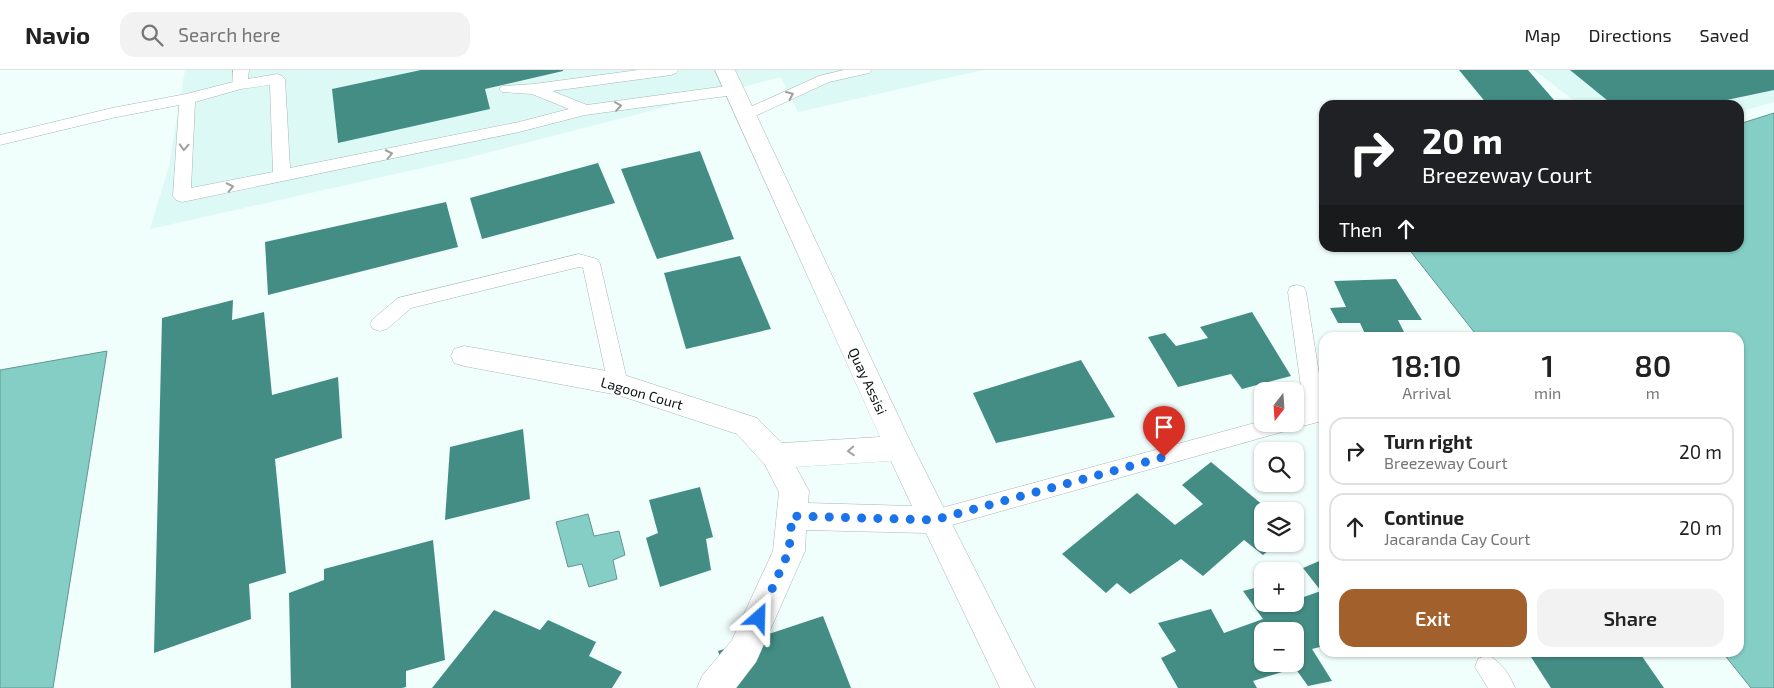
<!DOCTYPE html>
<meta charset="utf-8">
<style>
:root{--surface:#fff;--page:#f2f2f2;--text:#222;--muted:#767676;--line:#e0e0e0;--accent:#a2602d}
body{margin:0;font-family:"Exo 2",sans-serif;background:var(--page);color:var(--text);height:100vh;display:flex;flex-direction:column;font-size:19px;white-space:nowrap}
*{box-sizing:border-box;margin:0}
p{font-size:16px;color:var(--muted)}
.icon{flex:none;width:28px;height:28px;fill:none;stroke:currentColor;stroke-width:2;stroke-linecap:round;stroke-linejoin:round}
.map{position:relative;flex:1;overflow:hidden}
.drawer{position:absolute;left:1319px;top:262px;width:425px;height:325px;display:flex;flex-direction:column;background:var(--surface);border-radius:15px;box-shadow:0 1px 4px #0004}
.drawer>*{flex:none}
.hud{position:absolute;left:1319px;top:30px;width:425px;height:152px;border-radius:15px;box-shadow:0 1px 4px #0004;background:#202124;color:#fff;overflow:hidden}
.needle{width:32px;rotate:197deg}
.buttons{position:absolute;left:1254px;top:312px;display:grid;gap:10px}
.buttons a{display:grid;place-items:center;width:50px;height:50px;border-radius:10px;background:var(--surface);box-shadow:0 1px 4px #0004;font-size:25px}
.pin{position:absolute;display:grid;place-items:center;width:42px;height:42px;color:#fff;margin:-51px -21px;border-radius:50% 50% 50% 0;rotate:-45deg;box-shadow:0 0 5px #0007}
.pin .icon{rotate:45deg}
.me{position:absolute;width:55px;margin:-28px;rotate:25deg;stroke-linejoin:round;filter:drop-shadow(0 0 4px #0008)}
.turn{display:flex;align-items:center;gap:18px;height:105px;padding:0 20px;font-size:22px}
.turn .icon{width:65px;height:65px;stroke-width:2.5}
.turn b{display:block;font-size:35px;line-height:42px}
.then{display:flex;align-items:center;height:48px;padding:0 20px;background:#0003;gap:10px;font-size:19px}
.eta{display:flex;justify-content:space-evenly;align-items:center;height:85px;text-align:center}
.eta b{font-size:30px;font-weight:600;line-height:35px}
.action{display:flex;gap:10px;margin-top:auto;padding:10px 20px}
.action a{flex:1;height:58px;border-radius:15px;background:var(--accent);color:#fff;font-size:20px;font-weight:600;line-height:58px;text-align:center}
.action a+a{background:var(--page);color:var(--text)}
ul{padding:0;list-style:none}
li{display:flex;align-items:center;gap:15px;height:68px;margin:0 10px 8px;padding:0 10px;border:2px solid var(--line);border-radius:15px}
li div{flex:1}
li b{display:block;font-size:19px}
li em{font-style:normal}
header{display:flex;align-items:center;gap:30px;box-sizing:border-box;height:70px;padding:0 25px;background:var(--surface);border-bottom:1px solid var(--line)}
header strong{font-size:24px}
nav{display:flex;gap:28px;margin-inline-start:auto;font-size:18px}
.search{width:350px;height:45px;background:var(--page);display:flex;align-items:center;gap:12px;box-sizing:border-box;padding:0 18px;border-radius:15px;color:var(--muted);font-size:19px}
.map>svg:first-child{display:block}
.built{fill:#ddf9f5}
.water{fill:#85cec6;stroke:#619690}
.building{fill:#438d85;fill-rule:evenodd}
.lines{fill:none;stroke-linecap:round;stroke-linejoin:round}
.service-casing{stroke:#a6b7b5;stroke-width:1}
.minor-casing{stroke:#a6b7b5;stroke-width:1}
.service{fill:#fff;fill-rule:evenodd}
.minor{fill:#fff;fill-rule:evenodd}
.oneway{stroke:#9ea1a0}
.route{stroke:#1a73e8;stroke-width:9;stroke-dasharray:0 16.2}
.labels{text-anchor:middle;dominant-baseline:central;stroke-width:4.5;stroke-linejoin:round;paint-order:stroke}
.street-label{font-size:14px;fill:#0c1312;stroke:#fff}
</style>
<header>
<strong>Navio</strong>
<div class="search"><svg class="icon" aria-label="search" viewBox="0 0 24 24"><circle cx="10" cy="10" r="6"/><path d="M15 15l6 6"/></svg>Search here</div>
<nav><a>Map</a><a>Directions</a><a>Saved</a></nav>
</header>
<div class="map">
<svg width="1774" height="618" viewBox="0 0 1774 618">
<rect width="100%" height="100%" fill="#f0fefc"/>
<g class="built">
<path d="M 185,0 L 983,0 L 798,42 L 781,7 L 471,87 L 150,159 L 169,96 Z"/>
<path d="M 1534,0 L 1774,0 L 1774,32 L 1739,42 L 1739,35 L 1580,35 Z"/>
</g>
<g class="water">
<path d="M 1774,43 L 1774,618 L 1751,618 L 1723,583 L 1739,582 L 1739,268 L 1478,267 L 1408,178 L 1739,178 L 1739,54 Z"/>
<path d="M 107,281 L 53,618 L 0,618 L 0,300 Z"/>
<path d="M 588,444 L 594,466 L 619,461 L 625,485 L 613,490 L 617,509 L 589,517 L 582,494 L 568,497 L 556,452 Z"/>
</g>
<g class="building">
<path d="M 421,0 L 563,0 L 563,1 L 485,19 L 490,39 L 338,73 L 332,19 Z"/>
<path d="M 1459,0 L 1528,0 L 1554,30 L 1487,34 Z"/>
<path d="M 1570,0 L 1774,0 L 1774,20 L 1703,35 L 1613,35 Z"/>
<path d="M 700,81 L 734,169 L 657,189 L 621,99 Z"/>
<path d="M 598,93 L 615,133 L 482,169 L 470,128 Z"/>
<path d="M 446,132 L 458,177 L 268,225 L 265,172 Z"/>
<path d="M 740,186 L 771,259 L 686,279 L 664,203 Z"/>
<path d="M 1396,209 L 1422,250 L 1398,250 L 1407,268 L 1367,268 L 1360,253 L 1338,253 L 1330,238 L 1346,237 L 1334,211 Z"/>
<path d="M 233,230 L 232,250 L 264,242 L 272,325 L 338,307 L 342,368 L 275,389 L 286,503 L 249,514 L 251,549 L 154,583 L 162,248 Z"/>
<path d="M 1252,242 L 1291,306 L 1242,319 L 1231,304 L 1178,317 L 1148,267 L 1165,263 L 1176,276 L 1208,268 L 1200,257 Z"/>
<path d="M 1081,290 L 1115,347 L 996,373 L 973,323 Z"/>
<path d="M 523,359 L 530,429 L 445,450 L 450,377 Z"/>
<path d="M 1211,392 L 1270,441 L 1262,441 L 1262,474 L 1276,474 L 1263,485 L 1244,470 L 1203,506 L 1181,489 L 1130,524 L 1117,513 L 1106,523 L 1062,484 L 1137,423 L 1175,455 L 1203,434 L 1182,415 Z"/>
<path d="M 700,417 L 713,467 L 706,469 L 711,500 L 660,517 L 646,468 L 658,463 L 649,430 Z"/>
<path d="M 433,470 L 445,590 L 406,601 L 406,617 L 402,618 L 291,618 L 289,523 L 324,510 L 324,499 Z"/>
<path d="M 1324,489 L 1324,576 L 1312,579 L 1332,611 L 1308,616 L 1295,598 L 1253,611 L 1257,618 L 1178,618 L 1161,588 L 1176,581 L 1158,553 L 1211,539 L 1224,563 L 1263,549 L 1243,521 L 1262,516 L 1262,534 L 1295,534 L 1295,530 L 1321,521 L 1303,498 ZM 1262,561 L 1295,561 L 1295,594 L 1262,594 Z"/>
<path d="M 494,540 L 540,560 L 548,550 L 596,572 L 589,586 L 622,602 L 612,618 L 432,618 Z"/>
<path d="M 823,546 L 851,618 L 730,618 L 718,581 Z"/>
<path d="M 1545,582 L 1639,582 L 1664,618 L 1551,618 L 1531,587 Z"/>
</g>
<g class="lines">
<defs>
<g id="service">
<path d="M 233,0 L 249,0 L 248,9 L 277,4 L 282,6 L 285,9 L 290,98 L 519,52 L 569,39 L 532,24 L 502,22 L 499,19 L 502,16 L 534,14 L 638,0 L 679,0 L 676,3 L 671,5 L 552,21 L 587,35 L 734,15 L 739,17 L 742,20 L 739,23 L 734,25 L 585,45 L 519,62 L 182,132 L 176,130 L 173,126 L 179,35 L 112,48 L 0,75 L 0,65 L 112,38 L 186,24 L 233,12 ZM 270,15 L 273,102 L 191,118 L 195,32 L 241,19 Z"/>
<path d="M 844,0 L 872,0 L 869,3 L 829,12 L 751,48 L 739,48 L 737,45 L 739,42 L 819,6 Z"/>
<path d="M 579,184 L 597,189 L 600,194 L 628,314 L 625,320 L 618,322 L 611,320 L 608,314 L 583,198 L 579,197 L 411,238 L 387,259 L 380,261 L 373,259 L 370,254 L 373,249 L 398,228 Z"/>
<path d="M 1297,215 L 1304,217 L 1306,222 L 1324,335 L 1322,351 L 1295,358 L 1291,357 L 1289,360 L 1282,362 L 934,460 L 926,457 L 923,450 L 926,443 L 934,440 L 1262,351 L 1262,354 L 1295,354 L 1295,342 L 1304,339 L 1288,222 L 1290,217 Z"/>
<path d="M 1487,585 C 1500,590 1510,605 1515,618 L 1488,618 L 1475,597 L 1478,589 Z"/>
</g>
<path id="minor" d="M 715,0 L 735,0 L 912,375 L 1035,618 L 1000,618 L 926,463 L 806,460 L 805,481 L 756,592 L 736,618 L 697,618 L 702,606 L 732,570 L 773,481 L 779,422 L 765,395 L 737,364 L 618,325 L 464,296 L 454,293 L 451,286 L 454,279 L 464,276 L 618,303 L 757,348 L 782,373 L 880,367 ZM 891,391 L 912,436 L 808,433 L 809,421 L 796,397 Z"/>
</defs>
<use href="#service" class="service-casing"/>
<use href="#minor" class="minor-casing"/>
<use href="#service" class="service"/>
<use href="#minor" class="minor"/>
</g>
<defs><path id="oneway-chevron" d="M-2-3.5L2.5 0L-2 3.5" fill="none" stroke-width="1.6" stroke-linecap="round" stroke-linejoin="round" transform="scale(1.25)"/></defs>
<g class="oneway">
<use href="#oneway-chevron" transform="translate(790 25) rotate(-24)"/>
<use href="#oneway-chevron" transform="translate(618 36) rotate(-8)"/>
<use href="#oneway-chevron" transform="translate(184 77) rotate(93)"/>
<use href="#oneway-chevron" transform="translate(389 84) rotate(-12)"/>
<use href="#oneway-chevron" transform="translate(230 117) rotate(-12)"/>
<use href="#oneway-chevron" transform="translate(851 381) rotate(176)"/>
</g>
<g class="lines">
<path class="route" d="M 759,548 L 789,481 L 792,446 L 934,450 L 1164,387"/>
</g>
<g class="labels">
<g class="street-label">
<text transform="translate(868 311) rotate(65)">Quay Assisi</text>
<text transform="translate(642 323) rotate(16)">Lagoon Court</text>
</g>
</g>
</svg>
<div class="buttons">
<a><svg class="needle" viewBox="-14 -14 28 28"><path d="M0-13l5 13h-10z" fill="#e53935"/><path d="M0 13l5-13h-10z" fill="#767676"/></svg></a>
<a><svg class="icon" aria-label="search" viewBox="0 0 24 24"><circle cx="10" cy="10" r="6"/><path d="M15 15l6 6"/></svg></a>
<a><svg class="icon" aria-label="layers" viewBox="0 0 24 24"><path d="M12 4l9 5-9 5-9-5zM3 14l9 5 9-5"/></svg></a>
<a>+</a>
<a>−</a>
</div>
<div class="pin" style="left:1164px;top:387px;background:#d93025"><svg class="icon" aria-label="arrive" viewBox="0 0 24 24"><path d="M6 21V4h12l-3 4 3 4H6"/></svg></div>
<svg class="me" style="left:759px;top:548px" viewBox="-20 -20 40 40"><path d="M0-17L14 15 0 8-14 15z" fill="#1a73e8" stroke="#fff" stroke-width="4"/></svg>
<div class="hud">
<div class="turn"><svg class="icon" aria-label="right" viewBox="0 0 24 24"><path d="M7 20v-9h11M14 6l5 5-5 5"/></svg><div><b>20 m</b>Breezeway Court</div></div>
<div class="then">Then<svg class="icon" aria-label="ahead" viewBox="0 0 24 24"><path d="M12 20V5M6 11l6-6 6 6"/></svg></div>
</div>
<section class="drawer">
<div class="eta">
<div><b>18:10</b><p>Arrival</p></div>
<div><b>1</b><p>min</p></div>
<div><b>80</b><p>m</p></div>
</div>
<ul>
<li><svg class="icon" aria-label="right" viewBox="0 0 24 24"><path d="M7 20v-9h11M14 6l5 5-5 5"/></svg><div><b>Turn right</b><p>Breezeway Court</p></div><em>20 m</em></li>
<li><svg class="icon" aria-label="ahead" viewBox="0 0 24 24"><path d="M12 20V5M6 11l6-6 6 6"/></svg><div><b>Continue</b><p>Jacaranda Cay Court</p></div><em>20 m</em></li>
</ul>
<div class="action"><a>Exit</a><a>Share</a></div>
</section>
</div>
